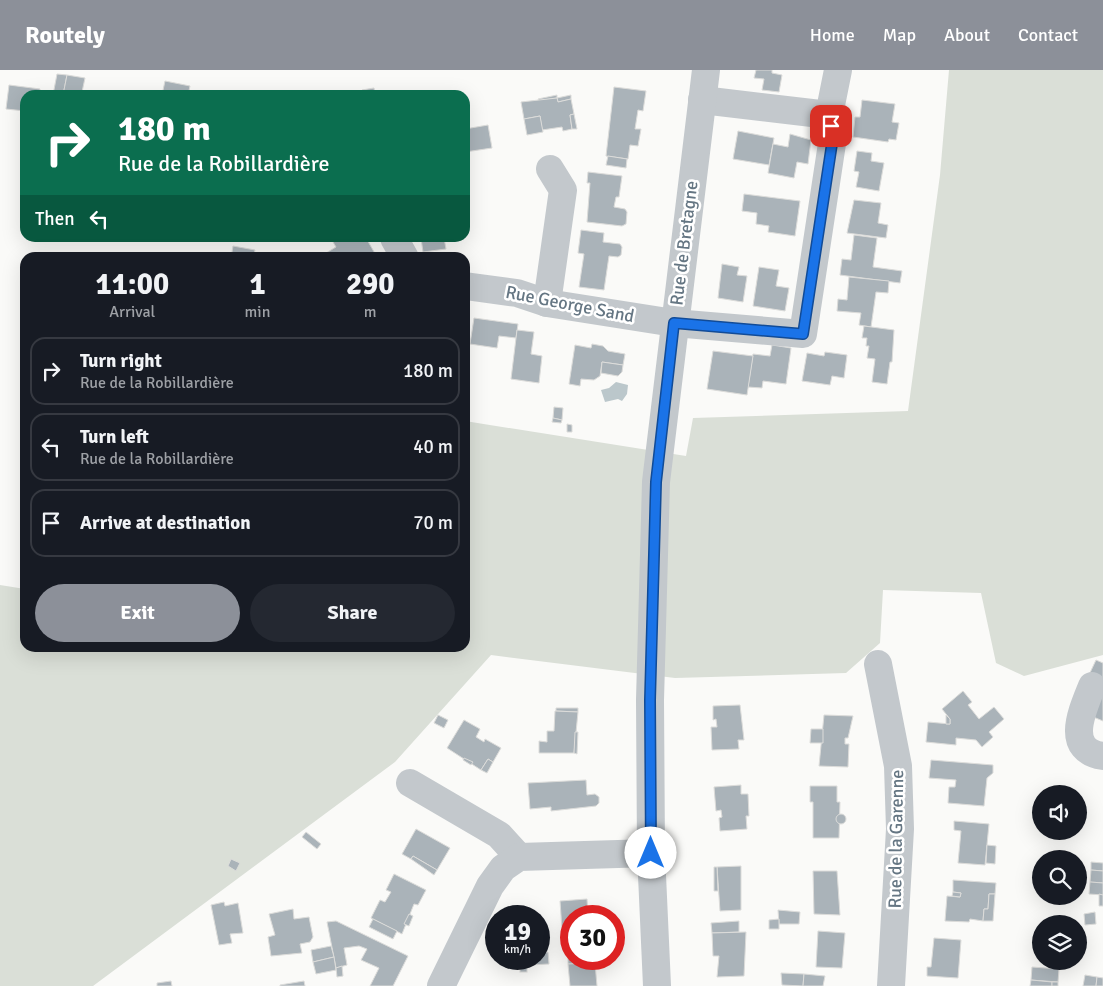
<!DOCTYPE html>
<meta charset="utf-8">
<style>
:root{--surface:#171b24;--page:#242831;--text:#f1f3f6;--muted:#9ea1a6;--line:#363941;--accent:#8c9099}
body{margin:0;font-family:Signika,sans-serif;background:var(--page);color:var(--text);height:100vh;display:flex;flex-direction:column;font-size:19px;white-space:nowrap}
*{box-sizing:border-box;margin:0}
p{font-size:16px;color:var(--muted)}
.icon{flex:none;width:28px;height:28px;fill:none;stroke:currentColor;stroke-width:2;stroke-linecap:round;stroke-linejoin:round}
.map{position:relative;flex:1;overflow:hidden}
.drawer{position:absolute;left:20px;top:182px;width:450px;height:400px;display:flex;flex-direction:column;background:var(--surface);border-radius:15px;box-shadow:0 5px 20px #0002}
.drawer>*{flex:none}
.guide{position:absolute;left:20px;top:20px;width:450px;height:152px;border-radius:15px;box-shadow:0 5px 20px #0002;background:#0b6e4f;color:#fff;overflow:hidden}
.fabs{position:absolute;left:1032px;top:715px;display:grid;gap:10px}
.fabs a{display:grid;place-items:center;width:55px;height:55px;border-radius:50%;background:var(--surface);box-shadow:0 5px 20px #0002;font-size:25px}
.speed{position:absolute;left:485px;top:835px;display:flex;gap:10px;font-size:25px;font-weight:700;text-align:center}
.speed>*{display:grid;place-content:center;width:65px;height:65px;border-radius:50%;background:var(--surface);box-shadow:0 5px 20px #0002;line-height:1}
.speed small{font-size:12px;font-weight:400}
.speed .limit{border:8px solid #d22;background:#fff;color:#111}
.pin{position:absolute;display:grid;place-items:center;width:42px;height:42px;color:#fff;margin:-21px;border-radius:10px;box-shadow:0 2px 8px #0006}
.me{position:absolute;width:55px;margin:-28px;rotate:0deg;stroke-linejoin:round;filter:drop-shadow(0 0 4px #0008)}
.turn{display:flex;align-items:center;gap:18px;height:105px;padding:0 15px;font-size:22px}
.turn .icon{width:65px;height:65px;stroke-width:2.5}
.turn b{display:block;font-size:35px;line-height:42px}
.then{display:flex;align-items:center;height:48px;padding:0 15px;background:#0003;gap:10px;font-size:19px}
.eta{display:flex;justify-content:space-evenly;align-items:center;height:85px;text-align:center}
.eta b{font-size:30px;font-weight:700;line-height:35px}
.button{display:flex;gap:10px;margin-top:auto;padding:10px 15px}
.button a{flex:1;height:58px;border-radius:30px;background:var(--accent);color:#fff;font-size:20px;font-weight:700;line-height:58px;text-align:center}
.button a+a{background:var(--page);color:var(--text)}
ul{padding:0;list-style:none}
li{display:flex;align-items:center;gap:15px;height:68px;margin:0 10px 8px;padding:0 5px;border:2px solid var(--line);border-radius:15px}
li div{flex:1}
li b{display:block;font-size:19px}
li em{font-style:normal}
header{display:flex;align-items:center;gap:30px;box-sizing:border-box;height:70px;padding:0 25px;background:var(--accent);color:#fff}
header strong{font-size:24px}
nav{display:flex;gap:28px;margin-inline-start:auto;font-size:18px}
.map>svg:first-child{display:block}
.green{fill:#dadfd7}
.water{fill:#bbc7cb}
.building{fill:#aab3b9;stroke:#dcdcda}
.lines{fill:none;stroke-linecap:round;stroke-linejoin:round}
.minor{stroke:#c3c8cc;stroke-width:28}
.route-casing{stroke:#114b97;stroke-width:12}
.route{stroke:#1a73e8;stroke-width:9}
.labels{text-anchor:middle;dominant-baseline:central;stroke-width:5;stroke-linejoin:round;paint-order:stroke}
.street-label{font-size:18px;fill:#657683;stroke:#fff}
</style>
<header>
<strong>Routely</strong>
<nav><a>Home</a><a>Map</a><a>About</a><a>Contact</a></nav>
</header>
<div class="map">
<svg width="1103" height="916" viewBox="0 0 1103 916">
<rect width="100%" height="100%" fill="#fafaf8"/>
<path class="green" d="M 949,0 L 1103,0 L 1103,585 L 1024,606 L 996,593 L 981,523 L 883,520 L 880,573 L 846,603 L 675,608 L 491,585 L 395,692 L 93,916 L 0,916 L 0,515 L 25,519 L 25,578 L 465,578 L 465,351 L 686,386 L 693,348 L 908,341 L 940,105 Z"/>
<path class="water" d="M 616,312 L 628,315 L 627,324 L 622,331 L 618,329 L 605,332 L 601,320 L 609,318 Z"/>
<g class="building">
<path d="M 756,0 L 772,0 L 772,3 L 782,5 L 779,22 L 762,20 L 764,9 L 754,8 Z"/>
<path d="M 57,4 L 67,5 L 63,25 L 53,25 Z"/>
<path d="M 67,5 L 85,8 L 82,22 L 97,25 L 63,25 Z"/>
<path d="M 165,11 L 190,16 L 188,25 L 162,25 Z"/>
<path d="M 9,15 L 40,19 L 40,25 L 25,25 L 25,41 L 6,39 Z"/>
<path d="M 614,17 L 646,21 L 643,41 L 638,40 L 635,59 L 641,59 L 638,76 L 630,75 L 628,89 L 606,86 Z"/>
<path d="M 374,18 L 375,25 L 362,25 L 362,20 Z"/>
<path d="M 557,25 L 557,28 L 539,31 L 538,29 Z"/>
<path d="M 571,25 L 571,29 L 558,32 L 557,28 Z"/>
<path d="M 557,28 L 558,32 L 571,29 L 574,44 L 570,45 L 572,59 L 563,61 L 562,57 L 542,60 L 540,46 L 524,49 L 521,32 Z"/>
<path d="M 862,30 L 895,34 L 892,52 L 899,53 L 896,70 L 889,69 L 888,72 L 853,67 L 855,47 L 860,47 Z"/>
<path d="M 574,44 L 577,59 L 572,59 L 570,45 Z"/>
<path d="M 540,46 L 543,62 L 527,65 L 524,49 Z"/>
<path d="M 488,55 L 492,78 L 465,82 L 465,59 Z"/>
<path d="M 738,61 L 774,68 L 769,95 L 733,89 Z"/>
<path d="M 790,64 L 811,70 L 808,94 L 797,92 L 794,108 L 768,103 L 773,74 L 788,77 Z"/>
<path d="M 857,81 L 872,83 L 871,91 L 884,93 L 879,121 L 856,117 L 859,102 L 854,101 Z"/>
<path d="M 608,86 L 627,89 L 626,98 L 606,95 Z"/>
<path d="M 588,102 L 622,106 L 619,127 L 616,127 L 614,137 L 625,139 L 627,142 L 626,154 L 622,156 L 587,152 L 590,113 L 587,113 Z"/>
<path d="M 744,124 L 800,131 L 795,166 L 768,162 L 769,156 L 756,154 L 757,143 L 742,141 Z"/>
<path d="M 854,130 L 881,133 L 878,153 L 888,155 L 886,168 L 847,163 Z"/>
<path d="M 581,160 L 604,163 L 603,172 L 620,174 L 622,177 L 621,185 L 618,187 L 609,186 L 604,220 L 579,217 L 584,184 L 578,183 Z"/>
<path d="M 854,165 L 877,168 L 873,197 L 902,201 L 900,213 L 840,205 L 842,189 L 851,190 Z"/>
<path d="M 341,168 L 352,168 L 354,171 L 366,168 L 377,187 L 318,188 L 336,177 L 333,172 Z"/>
<path d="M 421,168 L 444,168 L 446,179 L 423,182 Z"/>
<path d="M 233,176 L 255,180 L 253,188 L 231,188 Z"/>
<path d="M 722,194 L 739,197 L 737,205 L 747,206 L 743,232 L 718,228 Z"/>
<path d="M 759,197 L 779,200 L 776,216 L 789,218 L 785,241 L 753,236 Z"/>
<path d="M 849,207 L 889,211 L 888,223 L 876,222 L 871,257 L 859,255 L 861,243 L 837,241 L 838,229 L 847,230 Z"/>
<path d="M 474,248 L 518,254 L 516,268 L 499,266 L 497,278 L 470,274 Z"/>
<path d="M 864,256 L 894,260 L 892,292 L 890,292 L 887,314 L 872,312 L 875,289 L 867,288 L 869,276 L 866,276 L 867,268 L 862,268 Z"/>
<path d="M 517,260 L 534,262 L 531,284 L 542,286 L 539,313 L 511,309 Z"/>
<path d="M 592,274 L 603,276 L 608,281 L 625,284 L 623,295 L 602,292 L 600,306 L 594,310 L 581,309 L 580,316 L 569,314 L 575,275 L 591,278 Z"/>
<path d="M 772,275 L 791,278 L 786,314 L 763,311 L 762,318 L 748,317 L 753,284 L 770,286 Z"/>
<path d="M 713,281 L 753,286 L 747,325 L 707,319 Z"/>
<path d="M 825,282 L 847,285 L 844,308 L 832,306 L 830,315 L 802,311 L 807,283 L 824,286 Z"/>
<path d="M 602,292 L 623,295 L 622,302 L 618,306 L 601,303 Z"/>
<path d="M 554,337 L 563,338 L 562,350 L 553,348 Z"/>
<path d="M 553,348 L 562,350 L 561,353 L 552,352 Z"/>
<path d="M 567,354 L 572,355 L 572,362 L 567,362 Z"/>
<path d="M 1096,590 L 1103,593 L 1103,613 L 1088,607 Z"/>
<path d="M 1103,618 L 1103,651 L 1091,646 Z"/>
<path d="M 963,621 L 972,632 L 968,635 L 979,649 L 994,637 L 1004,649 L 989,662 L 993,667 L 982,677 L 976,670 L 956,668 L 956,675 L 926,672 L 928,652 L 950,654 L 950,649 L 942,639 Z"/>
<path d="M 740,635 L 744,670 L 738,670 L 739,679 L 712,680 L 711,657 L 717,657 L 716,649 L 713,650 L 713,636 Z"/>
<path d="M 556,638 L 578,638 L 578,642 L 556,641 Z"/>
<path d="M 555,641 L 578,642 L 574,683 L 539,683 L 539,671 L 547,672 L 547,661 L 554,661 Z"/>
<path d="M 438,645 L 448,650 L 444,658 L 434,653 Z"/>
<path d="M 824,645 L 853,646 L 848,668 L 845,668 L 845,674 L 849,674 L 848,697 L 819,696 Z"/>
<path d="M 946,645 L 950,649 L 950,654 L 946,654 Z"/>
<path d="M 464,650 L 480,659 L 476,667 L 484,672 L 485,669 L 501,678 L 493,692 L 488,689 L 481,700 L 447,678 Z"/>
<path d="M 811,659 L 823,659 L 823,673 L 810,673 Z"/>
<path d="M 575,662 L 578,662 L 577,684 L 574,683 Z"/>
<path d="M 464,688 L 473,692 L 471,695 L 463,690 Z"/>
<path d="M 488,689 L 493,692 L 487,703 L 481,700 Z"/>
<path d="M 931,690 L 993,695 L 993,703 L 987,708 L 984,736 L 948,733 L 949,717 L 955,717 L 956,710 L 929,708 Z"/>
<path d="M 586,710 L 587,725 L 595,724 L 599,727 L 599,733 L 596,736 L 551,741 L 551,737 L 530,739 L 528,713 Z"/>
<path d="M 741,715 L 741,724 L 748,724 L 749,746 L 746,746 L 747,759 L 720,761 L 719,748 L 722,747 L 721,740 L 716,741 L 714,717 Z"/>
<path d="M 810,716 L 837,716 L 837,732 L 840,732 L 839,768 L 813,768 L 813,732 L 810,732 Z"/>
<circle cx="841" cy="749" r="5"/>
<path d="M 954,751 L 989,754 L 985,795 L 958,793 L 961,761 L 954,760 Z"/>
<path d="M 416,759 L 450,778 L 437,800 L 413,786 L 411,789 L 402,784 Z"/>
<path d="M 306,762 L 321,774 L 317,779 L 302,767 Z"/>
<path d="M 987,775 L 996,776 L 995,794 L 986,793 Z"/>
<path d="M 413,786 L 437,800 L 434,805 L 411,789 Z"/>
<path d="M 231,789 L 240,793 L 236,801 L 228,796 Z"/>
<path d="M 1091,792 L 1103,793 L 1103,801 L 1091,800 Z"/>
<path d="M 741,796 L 741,840 L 720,841 L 717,797 Z"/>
<path d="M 714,797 L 717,797 L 718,821 L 714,821 Z"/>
<path d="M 1091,800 L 1103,801 L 1103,813 L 1090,812 Z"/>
<path d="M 813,801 L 837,801 L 840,845 L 814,844 Z"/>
<path d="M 394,804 L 426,820 L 418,835 L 414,834 L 402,864 L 371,848 L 380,830 L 385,832 L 391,822 L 386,820 Z"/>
<path d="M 953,810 L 996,813 L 995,824 L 989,824 L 988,839 L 984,839 L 983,851 L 970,849 L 969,852 L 945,851 L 947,826 L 960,827 L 961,823 L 953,822 Z"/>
<path d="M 1090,812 L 1103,813 L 1103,825 L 1089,824 Z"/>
<path d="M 953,822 L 961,823 L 960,827 L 952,826 Z"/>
<path d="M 989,824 L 995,824 L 993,851 L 983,851 L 984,839 L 988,839 Z"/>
<path d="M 1099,824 L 1103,825 L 1103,836 L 1099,836 Z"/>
<path d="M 587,829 L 588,846 L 571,846 L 571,872 L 563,873 L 560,831 Z"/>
<path d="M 224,832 L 225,836 L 238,833 L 243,863 L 230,864 L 232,873 L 219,875 L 211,835 Z"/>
<path d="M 293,839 L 294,849 L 309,847 L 313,867 L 310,872 L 300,874 L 302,883 L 271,886 L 268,867 L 275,865 L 269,844 Z"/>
<path d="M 778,840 L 800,842 L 799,854 L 779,854 Z"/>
<path d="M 1095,842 L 1096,854 L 1085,855 L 1084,844 Z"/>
<path d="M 409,844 L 413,846 L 409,856 L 404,854 Z"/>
<path d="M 373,849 L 397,861 L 393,869 L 369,857 Z"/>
<path d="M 779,849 L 779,859 L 769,859 L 769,850 Z"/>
<path d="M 336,851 L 408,886 L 393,916 L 370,916 L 379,898 L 361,890 L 367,879 L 359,876 L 344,878 L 347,895 L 336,898 L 327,852 Z"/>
<path d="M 739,851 L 739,862 L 712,863 L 711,853 Z"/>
<path d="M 818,861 L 845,863 L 842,898 L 816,897 Z"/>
<path d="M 746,862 L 744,906 L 717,907 L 719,886 L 713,886 L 712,863 Z"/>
<path d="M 934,868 L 961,870 L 958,908 L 927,906 L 927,897 L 931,897 Z"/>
<path d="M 331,876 L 334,887 L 313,892 L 311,880 Z"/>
<path d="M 568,881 L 571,881 L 571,889 L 595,889 L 595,893 L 568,894 Z"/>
<path d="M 548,882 L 549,894 L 529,895 L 528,889 L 539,889 L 539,883 Z"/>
<path d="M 334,887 L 336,900 L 316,904 L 313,892 Z"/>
<rect x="520" y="891" width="7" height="11"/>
<path d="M 595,893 L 597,916 L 570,916 L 568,894 Z"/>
<path d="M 342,896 L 343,906 L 337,907 L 336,898 Z"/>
<path d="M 1032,897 L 1059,899 L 1058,912 L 1031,910 Z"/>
<path d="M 781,903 L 804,904 L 803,916 L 782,915 Z"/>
<path d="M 804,904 L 825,906 L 823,916 L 803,916 Z"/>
<path d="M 1085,905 L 1097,907 L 1096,916 L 1083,916 Z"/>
<path d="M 1097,907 L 1103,908 L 1103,916 L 1096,916 Z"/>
<path d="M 1031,910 L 1052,912 L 1052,916 L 1030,916 Z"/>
<path d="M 171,911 L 172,916 L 157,916 L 157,913 Z"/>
<path d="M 304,911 L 305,916 L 280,916 L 280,915 Z"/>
<rect x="1052" y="912" width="6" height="4"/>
</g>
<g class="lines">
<g class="minor">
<path d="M 702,30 L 829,45"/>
<path d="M 394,168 L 405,188"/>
<path d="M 465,216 L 517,223 L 547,233 L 674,253 L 803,264 L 833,67 L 829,45 L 838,0"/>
<path d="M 547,233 L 563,120 L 550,99"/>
<path d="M 878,594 L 898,696 L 900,759 L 891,916"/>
<path d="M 1092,616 C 1083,639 1063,680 1103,686"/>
<path d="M 410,713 L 499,765 L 519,787"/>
<path d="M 441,916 L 490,816 L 503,798 L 519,787 L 651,783"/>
<path d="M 657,916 L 651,783 L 650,630 L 656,412 L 706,0"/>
</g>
</g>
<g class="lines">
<defs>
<path id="route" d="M 651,783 L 650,630 L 656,412 L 674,253 L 803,264 L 833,67 L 831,56"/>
</defs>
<use href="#route" class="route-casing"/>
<use href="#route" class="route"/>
</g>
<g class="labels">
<g class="street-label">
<text transform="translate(684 173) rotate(-83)">Rue de Bretagne</text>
<text transform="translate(570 234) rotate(11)">Rue George Sand</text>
<text transform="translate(896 769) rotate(-89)">Rue de la Garenne</text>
</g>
</g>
</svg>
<div class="fabs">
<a><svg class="icon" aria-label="sound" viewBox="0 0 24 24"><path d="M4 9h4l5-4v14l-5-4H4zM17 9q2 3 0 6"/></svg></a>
<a><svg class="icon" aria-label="search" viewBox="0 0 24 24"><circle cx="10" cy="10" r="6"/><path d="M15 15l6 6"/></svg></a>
<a><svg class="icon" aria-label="layers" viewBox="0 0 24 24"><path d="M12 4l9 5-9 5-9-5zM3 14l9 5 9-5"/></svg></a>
</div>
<div class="speed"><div>19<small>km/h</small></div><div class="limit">30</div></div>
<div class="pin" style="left:831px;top:56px;background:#d93025"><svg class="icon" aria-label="arrive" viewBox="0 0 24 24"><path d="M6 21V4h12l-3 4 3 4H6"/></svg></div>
<svg class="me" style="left:651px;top:783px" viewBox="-20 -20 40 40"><circle r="19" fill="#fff"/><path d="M0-13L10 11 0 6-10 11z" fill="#1a73e8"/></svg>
<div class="guide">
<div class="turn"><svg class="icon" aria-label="right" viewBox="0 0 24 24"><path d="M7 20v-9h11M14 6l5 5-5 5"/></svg><div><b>180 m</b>Rue de la Robillardière</div></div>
<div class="then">Then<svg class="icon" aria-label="left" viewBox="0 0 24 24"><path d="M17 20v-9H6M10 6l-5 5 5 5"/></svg></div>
</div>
<section class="drawer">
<div class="eta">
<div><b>11:00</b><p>Arrival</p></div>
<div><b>1</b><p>min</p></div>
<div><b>290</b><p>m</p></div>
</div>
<ul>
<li><svg class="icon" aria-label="right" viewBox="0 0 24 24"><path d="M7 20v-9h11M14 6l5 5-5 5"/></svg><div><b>Turn right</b><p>Rue de la Robillardière</p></div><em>180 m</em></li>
<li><svg class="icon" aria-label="left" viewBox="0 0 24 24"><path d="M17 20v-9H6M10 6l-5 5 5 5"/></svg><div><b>Turn left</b><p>Rue de la Robillardière</p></div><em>40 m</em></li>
<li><svg class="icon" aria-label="arrive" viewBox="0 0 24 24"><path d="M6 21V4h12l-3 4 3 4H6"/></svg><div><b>Arrive at destination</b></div><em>70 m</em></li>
</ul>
<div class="button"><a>Exit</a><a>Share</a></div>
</section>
</div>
